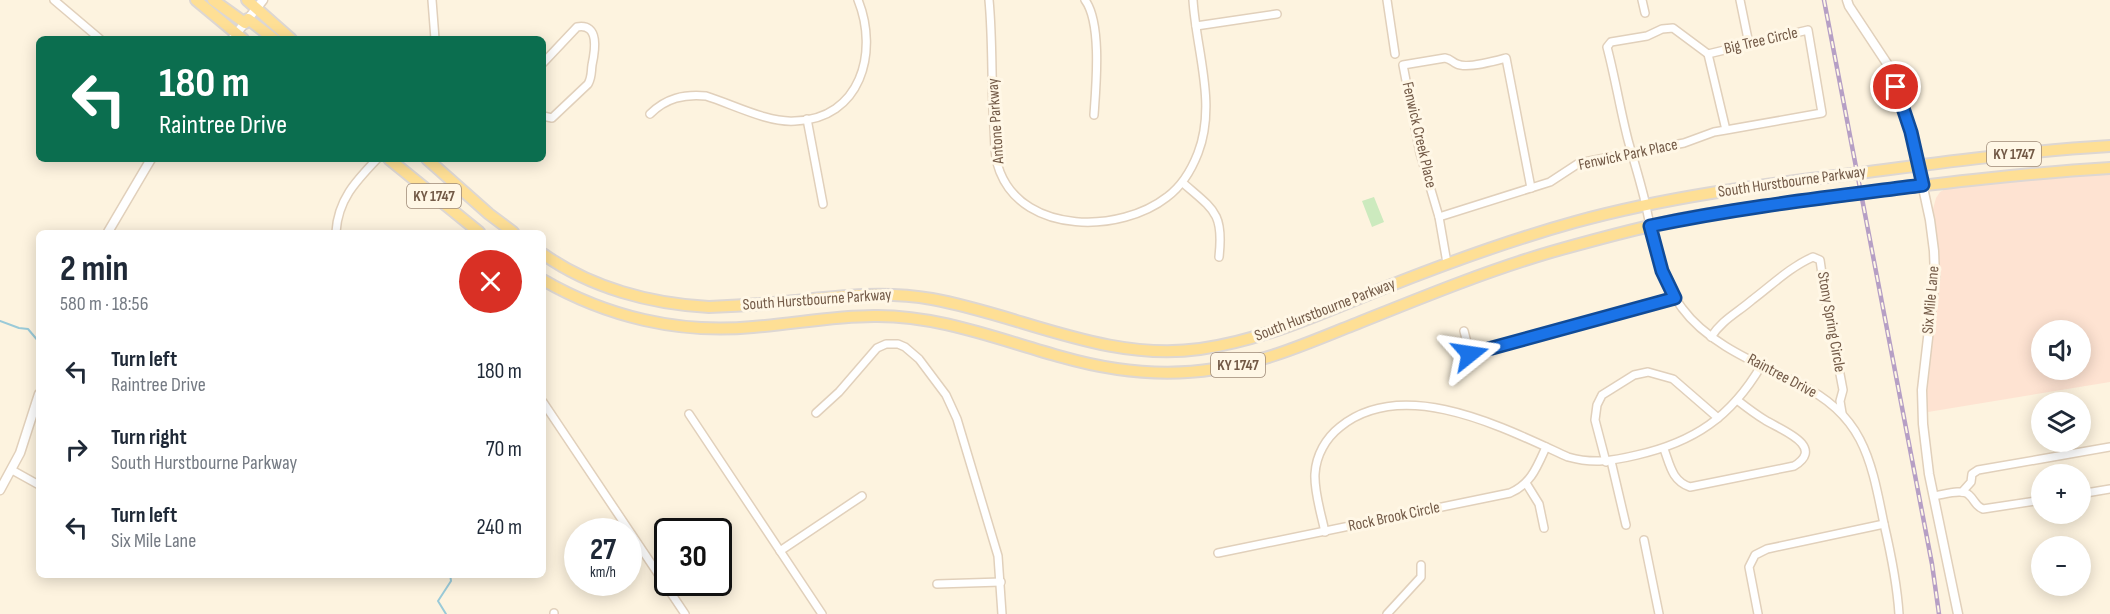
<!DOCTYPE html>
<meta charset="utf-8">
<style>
:root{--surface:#fff;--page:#f6f6f7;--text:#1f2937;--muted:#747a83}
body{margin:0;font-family:"Sofia Sans Condensed",sans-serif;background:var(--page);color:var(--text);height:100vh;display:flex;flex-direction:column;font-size:22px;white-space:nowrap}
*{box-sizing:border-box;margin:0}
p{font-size:20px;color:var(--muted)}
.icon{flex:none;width:33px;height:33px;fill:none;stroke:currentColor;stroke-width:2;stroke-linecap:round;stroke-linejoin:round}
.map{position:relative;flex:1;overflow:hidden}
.panel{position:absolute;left:36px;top:230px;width:510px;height:348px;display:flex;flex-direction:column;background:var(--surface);border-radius:9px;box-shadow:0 3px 15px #0003}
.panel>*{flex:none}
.hud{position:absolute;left:36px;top:36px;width:510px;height:126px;border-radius:9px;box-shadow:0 3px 15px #0003;background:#0b6e4f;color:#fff;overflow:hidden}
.tools{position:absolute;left:2031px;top:320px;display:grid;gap:12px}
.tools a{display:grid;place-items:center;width:60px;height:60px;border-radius:50%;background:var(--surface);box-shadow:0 3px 15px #0003;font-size:30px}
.speed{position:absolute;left:564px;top:518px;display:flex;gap:12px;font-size:30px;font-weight:700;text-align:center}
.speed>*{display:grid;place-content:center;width:78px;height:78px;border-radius:50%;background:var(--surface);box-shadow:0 3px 15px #0003;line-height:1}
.speed small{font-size:15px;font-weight:400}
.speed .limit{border:3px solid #111;border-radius:9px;background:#fff;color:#111}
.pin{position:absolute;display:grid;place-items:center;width:51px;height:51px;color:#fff;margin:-26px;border:3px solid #fff;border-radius:50%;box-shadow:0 2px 6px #0007}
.me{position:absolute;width:66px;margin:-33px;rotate:75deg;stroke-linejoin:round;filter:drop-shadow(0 0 4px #0008)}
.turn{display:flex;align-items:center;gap:21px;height:126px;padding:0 24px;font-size:27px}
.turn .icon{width:78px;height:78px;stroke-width:2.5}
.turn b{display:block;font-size:42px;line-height:51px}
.round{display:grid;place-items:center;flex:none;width:63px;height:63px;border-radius:32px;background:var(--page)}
.headline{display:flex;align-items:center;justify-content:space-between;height:102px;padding:0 24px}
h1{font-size:36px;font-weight:700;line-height:45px}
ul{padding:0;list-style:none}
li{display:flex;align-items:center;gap:18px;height:78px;padding:0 24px}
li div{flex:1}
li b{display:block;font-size:22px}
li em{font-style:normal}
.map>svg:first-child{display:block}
.commercial{fill:#fee3d2;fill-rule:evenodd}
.green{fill:#cceabe}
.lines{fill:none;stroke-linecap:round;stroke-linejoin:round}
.stream{stroke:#9acad8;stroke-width:2}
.minor-casing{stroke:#e1d0bb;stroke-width:10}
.tertiary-casing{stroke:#e1d0bb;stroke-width:11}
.primary-casing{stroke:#ddd7d3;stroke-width:14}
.minor{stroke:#fff;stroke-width:7}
.tertiary{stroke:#fff;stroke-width:8}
.primary{stroke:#fedf95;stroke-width:10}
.rail-casing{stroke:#b69fc5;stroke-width:4.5}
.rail{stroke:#fff7e6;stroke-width:2;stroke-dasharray:7;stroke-linecap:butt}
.route-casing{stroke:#114b97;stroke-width:15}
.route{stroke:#1a73e8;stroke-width:10}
.labels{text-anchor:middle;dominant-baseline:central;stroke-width:6;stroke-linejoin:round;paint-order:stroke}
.shield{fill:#fff7e6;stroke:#9d8977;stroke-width:1.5}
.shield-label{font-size:15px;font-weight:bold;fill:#735a47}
.street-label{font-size:16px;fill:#735a47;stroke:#fff7e6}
</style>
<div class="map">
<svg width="2110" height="614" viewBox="0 0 2110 614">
<rect width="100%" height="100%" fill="#fdf3df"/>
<path class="commercial" d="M 2110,168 L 2110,382 L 1922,413 L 1933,304 L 1930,220 L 1936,198 L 1940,192 L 1958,182 ZM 2042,330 L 2080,330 L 2080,369 L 2042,369 Z"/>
<path class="green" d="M 1374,197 L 1384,222 L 1372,227 L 1362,201 Z"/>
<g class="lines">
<g class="stream">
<path d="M 0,321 L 19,328 L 28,329 L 39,342"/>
<path d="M 446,614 L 438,601 L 451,581 L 450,574"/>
</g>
<defs>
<g id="minor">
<path d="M 54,0 L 100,39"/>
<path d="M 432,0 L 435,39"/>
<path d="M 989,0 C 993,42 991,85 994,127 C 995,142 994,158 1000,172 C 1025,235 1121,233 1167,197 C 1182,186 1191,171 1198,153 C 1217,104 1196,50 1193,0"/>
<path d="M 1085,0 C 1102,23 1096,86 1094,115"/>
<path d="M 1387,0 L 1395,54"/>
<path d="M 1642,0 L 1645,13"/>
<path d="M 1740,0 L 1749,44"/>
<path d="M 1196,26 L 1277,14"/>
<path d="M 1708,54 L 1673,28 L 1662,29 L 1647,36 L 1611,42 L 1607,47 C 1615,77 1620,109 1628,140 C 1634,162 1641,183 1646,206 C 1653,240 1660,280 1682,308 C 1709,345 1759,364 1799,384 C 1864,415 1871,460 1884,524 C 1891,554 1897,583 1899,614"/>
<path d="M 543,63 L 577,27 C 600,23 595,51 592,65 C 591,72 592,77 588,84 L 552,118 L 543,116"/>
<path d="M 650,114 C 666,98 684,94 706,96 C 732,104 768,123 795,121 C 861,119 879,52 858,0"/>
<path d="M 807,119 L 823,204"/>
<path d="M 1183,183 C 1214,210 1224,213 1219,257"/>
<path d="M 1439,217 L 1550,182 L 1579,163 L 1684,143 L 1714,132 L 1726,130 L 1822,113 L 1808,30 L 1708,54 L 1726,130"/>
<path d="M 336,232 C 338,200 355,182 377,159"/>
<path d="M 1447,263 L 1439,217 L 1420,153 L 1403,65 L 1445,58 C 1451,59 1452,62 1457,64 C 1467,69 1495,61 1506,58 L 1531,188"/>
<path d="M 1464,331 L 1470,354 L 1675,298"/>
<path d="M 1711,337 C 1722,320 1737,313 1752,300 C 1772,285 1790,267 1813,257 L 1820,260 L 1825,295 L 1843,390 L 1840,401 L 1842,413"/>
<path d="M 543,402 L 685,614"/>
<path d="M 816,413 L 839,392 L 877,348 L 886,344 L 898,344 L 905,347 L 919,359 L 946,395 L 957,419 L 998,556 L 1002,614"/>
<path d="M 689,414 L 822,614"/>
<path d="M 1664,449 C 1670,465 1672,481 1690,487 L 1794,466 C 1827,446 1779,429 1765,420 C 1755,414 1746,407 1737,400"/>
<path d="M 1611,461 L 1626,525"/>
<path d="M 1606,462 L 1595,420 L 1597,405 L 1602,395 L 1634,375 L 1648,372 L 1673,379 L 1718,418"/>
<path d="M 12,470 L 39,485"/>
<path d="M 1526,483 L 1539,504 L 1544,528"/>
<path d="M 1962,492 L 1971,482 L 1972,474 L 1978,470 L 2110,447"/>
<path d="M 2080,494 L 2110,489"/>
<path d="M 1934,496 C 1943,495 1962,488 1969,495 C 1975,500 1975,506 1983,509 L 2042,500"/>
<path d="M 1325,532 C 1321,513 1314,492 1315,474 C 1316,455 1326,438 1340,427 C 1404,375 1506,429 1568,457 C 1593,464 1612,461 1637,455 C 1694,442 1731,417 1761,366"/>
<path d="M 1644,540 L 1659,614"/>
<path d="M 780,551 L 862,496"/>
<path d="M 1218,553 L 1510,493 C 1531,484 1537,467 1546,447"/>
<path d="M 937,584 L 1001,582"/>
<path d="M 554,613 L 554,614"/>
<path d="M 1387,614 L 1421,577 L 1421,565"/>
<path d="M 1758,614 L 1749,567 L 1755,555 L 1767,549 L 1884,524"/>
</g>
<g id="tertiary">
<path d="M 1847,0 L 1849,6 L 1888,65 L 1911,132 L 1930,220 L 1934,251 L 1935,277 L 1922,390 L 1923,424 L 1929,474 L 1958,614"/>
<path d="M 232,39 L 263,0"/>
<path d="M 108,232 L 151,159"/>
<path d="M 0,490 L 20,453 L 39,394"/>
</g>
<g id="primary">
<path d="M 196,0 L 243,39"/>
<path d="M 213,0 L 245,23"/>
<path d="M 247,0 L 291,39"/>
<path d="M 248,19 L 274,39"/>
<path d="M 389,159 L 479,232"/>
<path d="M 427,159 L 489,214 L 513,232"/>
<path d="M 543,254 C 591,288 651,304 709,307 C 738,306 767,304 795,301 C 841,296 886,291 932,299 C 1021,315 1106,362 1200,349 C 1265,340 1324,312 1384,288 C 1447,263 1510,240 1575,222 C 1666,197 1759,185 1852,174 C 1938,163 2024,151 2110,146"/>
<path d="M 543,280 C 607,317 679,334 753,327 C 793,324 833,316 874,316 C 939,315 1000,340 1062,357 C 1111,371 1164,377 1215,369 C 1263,363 1308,343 1353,325 C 1418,299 1483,272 1551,252 C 1597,239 1644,226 1692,217 C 1748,207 1804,201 1860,193 C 1943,183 2027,173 2110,168"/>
</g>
</defs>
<use href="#minor" class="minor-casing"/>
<use href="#tertiary" class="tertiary-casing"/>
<use href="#primary" class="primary-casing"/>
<use href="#minor" class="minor"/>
<use href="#tertiary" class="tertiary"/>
<use href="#primary" class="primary"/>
<defs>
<path id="rail" d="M 1824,0 L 1932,564 L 1939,614"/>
</defs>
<use href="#rail" class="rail-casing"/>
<use href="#rail" class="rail"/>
</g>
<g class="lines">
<defs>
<path id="route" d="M 1470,354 L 1675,298 L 1662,271 L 1650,226 C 1740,207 1831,197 1923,185 L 1911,132 L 1896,87"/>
</defs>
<use href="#route" class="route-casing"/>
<use href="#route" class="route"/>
</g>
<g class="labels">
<g class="shield">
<rect x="1987" y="142" width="54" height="24" rx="4.5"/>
<rect x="407" y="184" width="54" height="24" rx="4.5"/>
<rect x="1211" y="353" width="54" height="24" rx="4.5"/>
</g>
<g class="shield-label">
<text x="2014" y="154">KY 1747</text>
<text x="434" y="196">KY 1747</text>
<text x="1238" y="365">KY 1747</text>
</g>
<g class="street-label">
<text transform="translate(1761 41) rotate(-13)">Big Tree Circle</text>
<text transform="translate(996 121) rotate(-94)">Antone Parkway</text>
<text transform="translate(1419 135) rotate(77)">Fenwick Creek Place</text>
<text transform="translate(1628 155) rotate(-12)">Fenwick Park Place</text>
<text transform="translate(1792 182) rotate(-8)">South Hurstbourne Parkway</text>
<text transform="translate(817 300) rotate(-4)">South Hurstbourne Parkway</text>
<text transform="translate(1931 300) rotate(-85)">Six Mile Lane</text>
<text transform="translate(1325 310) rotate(-21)">South Hurstbourne Parkway</text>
<text transform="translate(1831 322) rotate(80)">Stony Spring Circle</text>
<text transform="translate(1782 376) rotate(28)">Raintree Drive</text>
<text transform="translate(1394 517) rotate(-12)">Rock Brook Circle</text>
</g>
</g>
</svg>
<div class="tools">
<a><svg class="icon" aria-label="sound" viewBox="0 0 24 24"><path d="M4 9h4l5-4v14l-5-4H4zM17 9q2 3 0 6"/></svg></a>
<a><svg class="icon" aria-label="layers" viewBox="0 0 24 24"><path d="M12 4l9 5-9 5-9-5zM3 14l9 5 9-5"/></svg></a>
<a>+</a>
<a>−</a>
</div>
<div class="speed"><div>27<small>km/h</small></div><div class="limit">30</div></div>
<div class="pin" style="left:1896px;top:87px;background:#d93025"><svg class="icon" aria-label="arrive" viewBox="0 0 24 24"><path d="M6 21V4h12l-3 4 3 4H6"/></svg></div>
<svg class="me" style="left:1470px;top:354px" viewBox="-20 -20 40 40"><path d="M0-17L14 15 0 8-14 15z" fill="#1a73e8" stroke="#fff" stroke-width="4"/></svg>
<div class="hud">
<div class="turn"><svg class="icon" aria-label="left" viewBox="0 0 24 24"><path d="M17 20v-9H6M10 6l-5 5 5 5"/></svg><div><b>180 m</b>Raintree Drive</div></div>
</div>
<section class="panel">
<div class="headline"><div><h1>2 min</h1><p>580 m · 18:56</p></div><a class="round" style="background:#d93025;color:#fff"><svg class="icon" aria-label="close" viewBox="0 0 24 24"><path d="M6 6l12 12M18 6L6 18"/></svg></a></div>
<ul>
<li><svg class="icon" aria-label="left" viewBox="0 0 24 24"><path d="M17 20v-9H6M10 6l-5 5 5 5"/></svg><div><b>Turn left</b><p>Raintree Drive</p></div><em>180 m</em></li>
<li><svg class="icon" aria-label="right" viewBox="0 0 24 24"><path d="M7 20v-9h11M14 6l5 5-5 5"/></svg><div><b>Turn right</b><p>South Hurstbourne Parkway</p></div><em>70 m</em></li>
<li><svg class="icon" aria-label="left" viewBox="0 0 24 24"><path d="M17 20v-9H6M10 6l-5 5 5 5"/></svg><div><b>Turn left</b><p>Six Mile Lane</p></div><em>240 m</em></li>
</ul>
</section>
</div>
